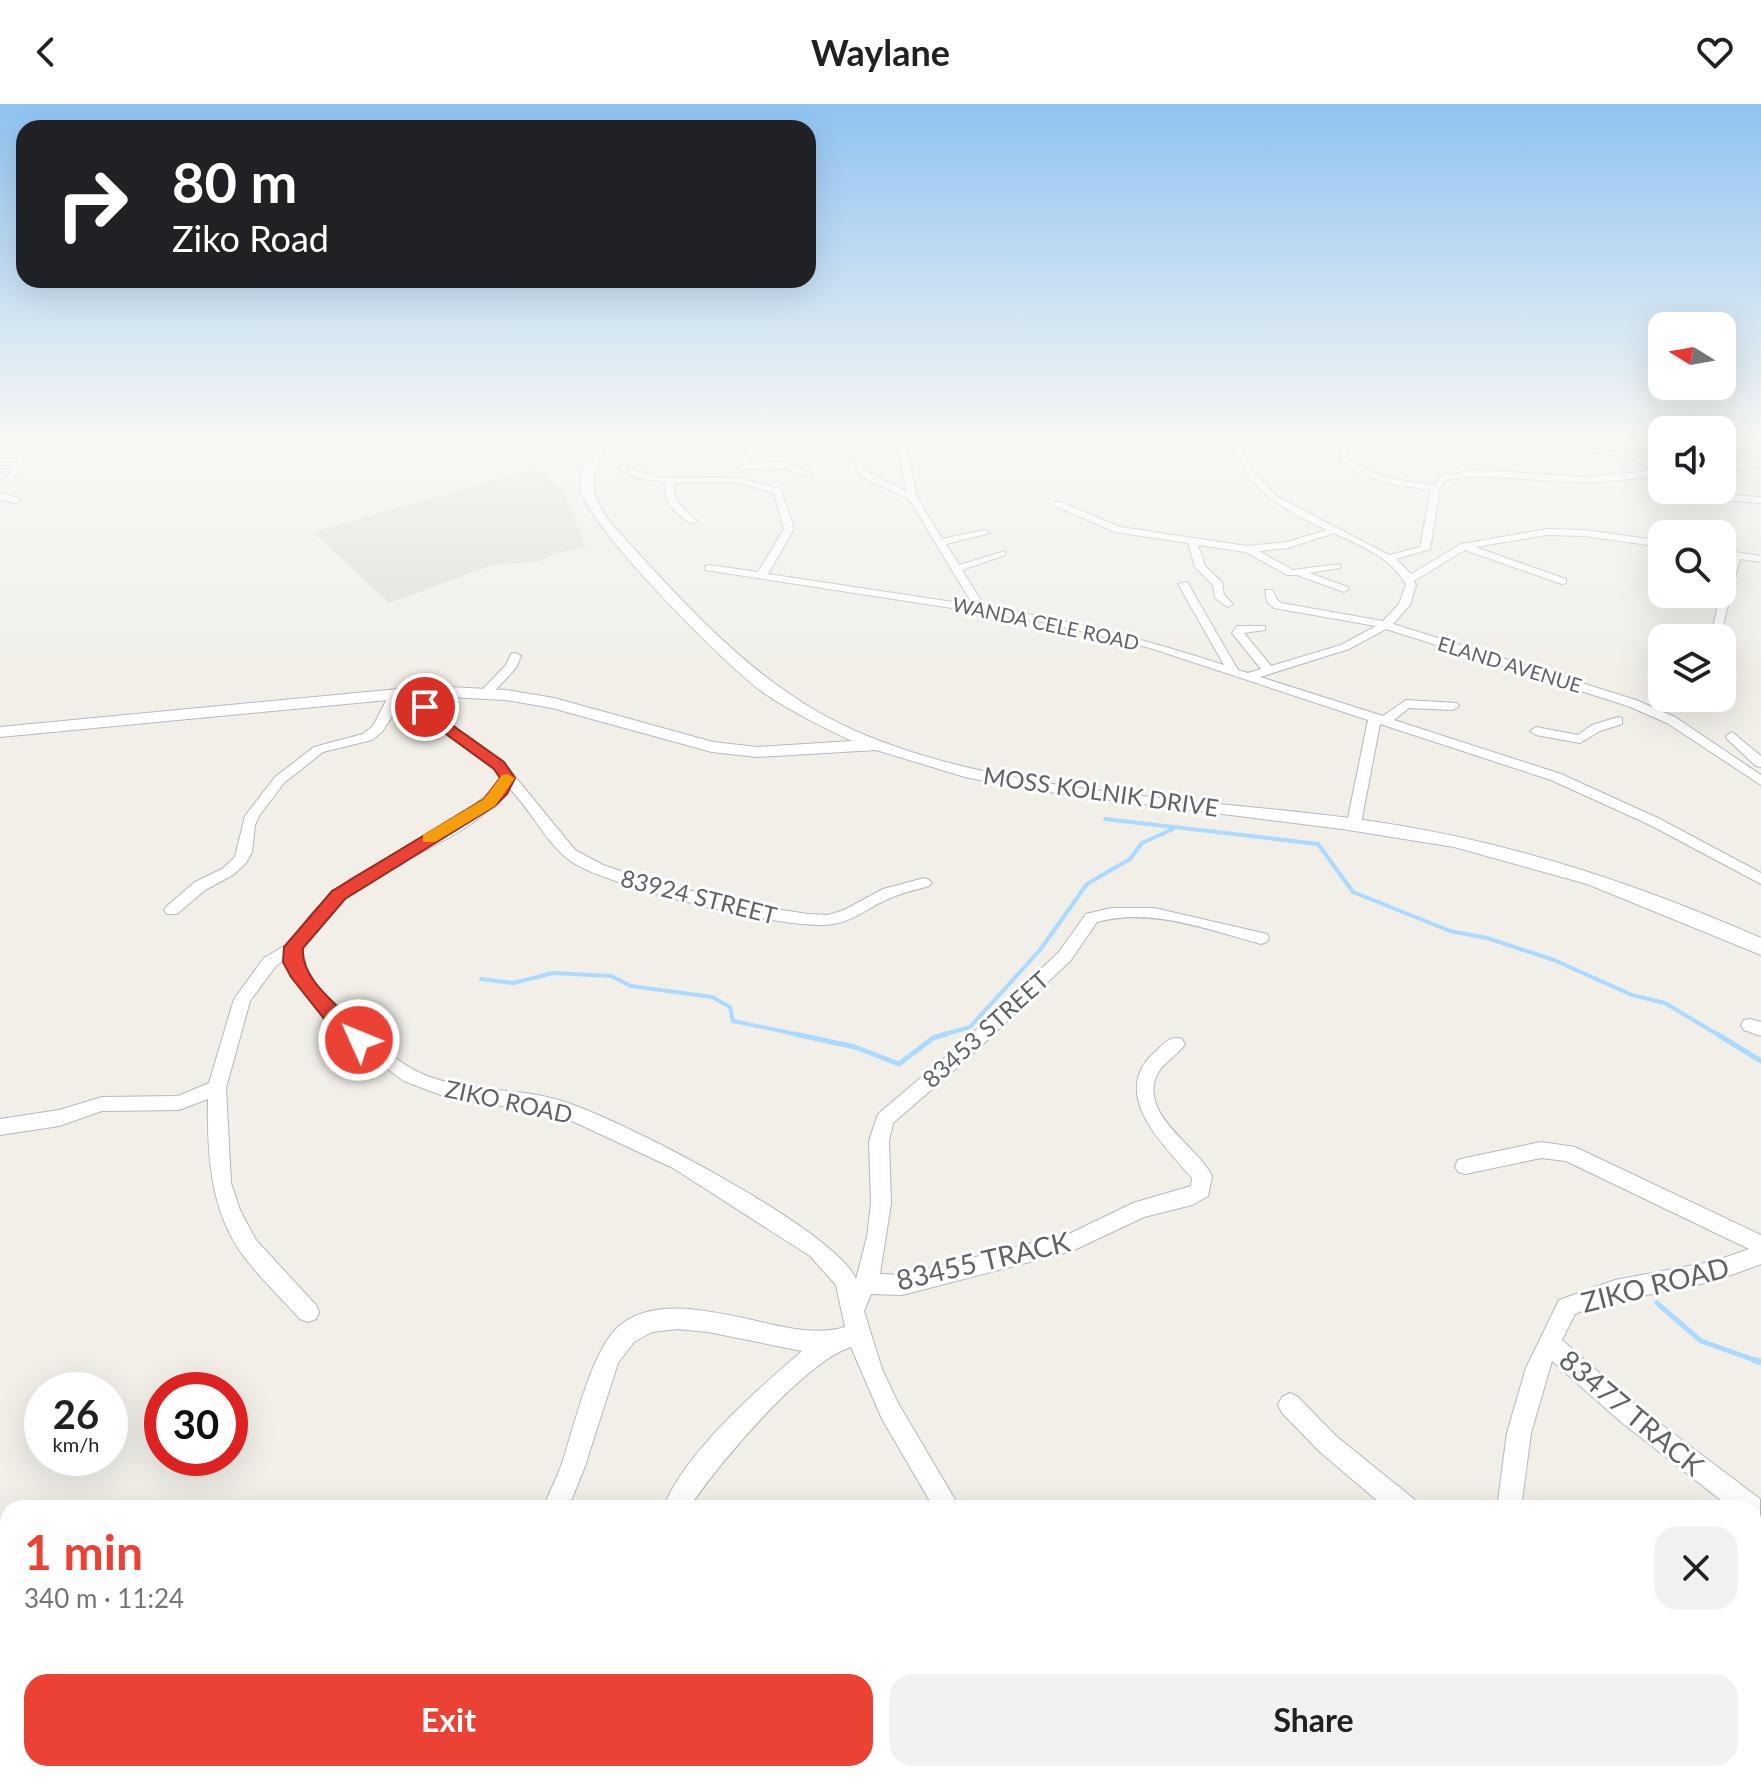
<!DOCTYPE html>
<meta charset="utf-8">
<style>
:root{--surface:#fff;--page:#f2f2f2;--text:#202124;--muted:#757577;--accent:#ea4335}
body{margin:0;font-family:Lato,sans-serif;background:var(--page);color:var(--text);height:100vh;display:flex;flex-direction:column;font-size:30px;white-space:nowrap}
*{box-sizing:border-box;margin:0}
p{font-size:26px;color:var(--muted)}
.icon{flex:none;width:44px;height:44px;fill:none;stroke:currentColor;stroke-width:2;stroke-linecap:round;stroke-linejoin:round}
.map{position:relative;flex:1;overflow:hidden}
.sheet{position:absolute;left:0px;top:1396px;width:1762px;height:282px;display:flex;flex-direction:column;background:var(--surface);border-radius:24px 24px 0 0;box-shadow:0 8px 32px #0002}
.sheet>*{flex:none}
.hud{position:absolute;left:16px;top:16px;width:800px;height:168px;border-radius:24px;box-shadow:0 8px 32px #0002;background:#202124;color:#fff;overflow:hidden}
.needle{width:52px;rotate:281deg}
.tools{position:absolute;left:1648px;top:208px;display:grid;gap:16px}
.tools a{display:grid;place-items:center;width:88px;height:88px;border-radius:16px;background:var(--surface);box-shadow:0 8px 32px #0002;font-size:40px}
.speed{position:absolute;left:24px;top:1268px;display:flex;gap:16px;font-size:40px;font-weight:700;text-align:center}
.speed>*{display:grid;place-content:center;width:104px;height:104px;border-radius:50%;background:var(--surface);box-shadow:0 8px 32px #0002;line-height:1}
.speed small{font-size:20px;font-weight:400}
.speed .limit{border:12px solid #d22;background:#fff;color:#111}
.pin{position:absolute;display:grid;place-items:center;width:68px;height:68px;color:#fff;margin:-34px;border:4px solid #fff;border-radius:50%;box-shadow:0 2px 8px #0007}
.me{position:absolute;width:88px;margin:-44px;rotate:314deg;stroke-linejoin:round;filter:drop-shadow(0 0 6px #0008)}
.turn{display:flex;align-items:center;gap:28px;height:168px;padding:0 24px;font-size:36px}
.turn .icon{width:104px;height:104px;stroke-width:2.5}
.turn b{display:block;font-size:56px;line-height:68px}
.round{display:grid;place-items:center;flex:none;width:84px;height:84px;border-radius:24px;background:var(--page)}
.summary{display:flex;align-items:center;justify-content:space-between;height:136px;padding:0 24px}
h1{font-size:48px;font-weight:700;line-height:60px;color:var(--accent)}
.cta{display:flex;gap:16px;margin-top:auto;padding:16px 24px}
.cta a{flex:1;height:92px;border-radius:24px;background:var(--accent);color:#fff;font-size:32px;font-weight:700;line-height:92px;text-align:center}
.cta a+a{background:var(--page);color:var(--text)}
header{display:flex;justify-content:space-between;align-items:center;height:104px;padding:0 24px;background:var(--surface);font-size:36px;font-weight:700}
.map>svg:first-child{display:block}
.industrial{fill:#e0deda}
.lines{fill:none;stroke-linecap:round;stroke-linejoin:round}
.stream-far2{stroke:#aadaff;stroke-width:4}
.stream-far1{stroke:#aadaff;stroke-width:5}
.stream{stroke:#aadaff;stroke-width:6}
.street-casing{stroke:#b5b8bc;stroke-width:2}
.secondary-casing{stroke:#b6babf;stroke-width:2}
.street{fill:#fff;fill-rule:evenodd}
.secondary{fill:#fff;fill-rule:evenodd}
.route{fill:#ea4335;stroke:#982c22;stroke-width:2}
.slow{fill:#f59e0b}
.labels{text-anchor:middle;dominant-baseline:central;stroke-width:6;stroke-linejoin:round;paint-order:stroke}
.far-street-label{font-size:20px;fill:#5f6368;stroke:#fff}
.street-label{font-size:24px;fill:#5f6368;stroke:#fff}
.near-street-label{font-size:28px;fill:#5f6368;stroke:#fff}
</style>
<header><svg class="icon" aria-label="back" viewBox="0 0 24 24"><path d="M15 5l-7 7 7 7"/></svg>Waylane<svg class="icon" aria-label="heart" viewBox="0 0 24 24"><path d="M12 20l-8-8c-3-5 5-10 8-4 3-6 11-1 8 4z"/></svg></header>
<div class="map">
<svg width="1761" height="1677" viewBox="0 0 1761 1677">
<rect width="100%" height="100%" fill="#f1efe8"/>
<path class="industrial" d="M 534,365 L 564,387 L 586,444 L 556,449 L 541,457 L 493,461 L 389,499 L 313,428 Z"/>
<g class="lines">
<g class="stream-far2">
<path d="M 1105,715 L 1318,740 L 1353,788 L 1450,827 L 1487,834 L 1554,856 L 1632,891 L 1665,899 L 1720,932"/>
<path d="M 481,875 L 513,879 L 553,869 L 611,872 L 631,882 L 712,893 L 730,903 L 733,917 L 805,932"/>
<path d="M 939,932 L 970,923 L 1040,846 L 1087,780 L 1130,755 L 1142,739 L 1173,725"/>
</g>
<g class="stream-far1">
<path d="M 795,930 L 855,943 L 899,960 L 933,934 L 946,930"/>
<path d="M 1717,930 L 1761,957"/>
<path d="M 1657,1199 L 1701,1237 L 1760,1258"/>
</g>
<path class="stream" d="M 1754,1256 L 1761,1258"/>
<defs>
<g id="street">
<path d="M 19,334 L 27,334 L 21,363 L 11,377 L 5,377 L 13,361 L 0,361 L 0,355 L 14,355 Z"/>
<path d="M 747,334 L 755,334 L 756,344 L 747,359 L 783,358 L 812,369 L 808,372 L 782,364 L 744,365 L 742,368 L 736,368 L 748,344 Z"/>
<path d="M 843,334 L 851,334 L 867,368 L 906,387 L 897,334 L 905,334 L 917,393 L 942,435 L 985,426 L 990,429 L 946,440 L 959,461 L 1005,447 L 1005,451 L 962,466 L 985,503 C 1066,515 1145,535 1224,561 L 1178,480 L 1187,478 L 1238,566 L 1248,569 L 1261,565 L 1232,529 L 1237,522 L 1265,522 L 1265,526 L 1244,529 L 1271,562 L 1341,541 L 1376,522 L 1274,504 L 1267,498 L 1265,486 L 1273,486 L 1277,496 L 1281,499 L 1383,517 L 1399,500 L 1406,481 C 1392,454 1361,442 1334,429 L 1288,444 L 1259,447 L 1293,466 L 1340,460 L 1340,464 L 1309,469 L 1348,483 L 1349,485 L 1344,488 L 1297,471 L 1287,471 L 1246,448 L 1198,441 L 1205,462 L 1222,478 L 1224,491 L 1233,500 L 1228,503 L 1215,494 L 1213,481 L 1195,463 L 1188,439 L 1115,428 L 1055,402 L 1055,398 L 1061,398 L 1120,423 L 1247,442 L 1287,438 L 1327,426 C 1273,401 1253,388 1227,334 L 1235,334 L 1253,366 L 1276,392 L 1389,451 L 1420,443 L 1431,386 C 1400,381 1365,379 1341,356 L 1339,334 L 1347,334 L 1349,355 C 1374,374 1404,377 1434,381 L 1441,372 L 1476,366 L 1588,373 L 1662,366 L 1662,372 L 1588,379 L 1476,372 L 1447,376 L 1440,384 L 1430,445 L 1396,455 L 1411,470 L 1461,440 L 1547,425 L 1585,426 L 1662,437 L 1662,443 L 1585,432 L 1547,431 L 1475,443 L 1566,475 L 1566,479 L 1562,480 L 1465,446 L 1414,477 L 1416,481 L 1410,501 L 1393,520 L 1636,596 L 1675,613 L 1761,671 L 1761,681 L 1667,619 L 1628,602 L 1386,525 L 1349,545 L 1260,573 L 1383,612 L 1406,596 L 1457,599 L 1459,602 L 1453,606 L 1409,604 L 1394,616 L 1561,670 L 1660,715 L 1761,769 L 1761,780 L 1650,721 L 1551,676 L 1380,620 L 1361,719 L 1359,722 L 1349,722 L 1347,719 L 1368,616 L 1150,544 L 1043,518 L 705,466 L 705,462 L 709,461 L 758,468 L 784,425 L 774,389 L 739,379 L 674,379 C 672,398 685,405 697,417 L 692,420 C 676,411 663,398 665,378 L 637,374 L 620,366 L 616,352 L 623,350 L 627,363 L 658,373 L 739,374 L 781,385 L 794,425 L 768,470 L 973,501 L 909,395 L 860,372 Z"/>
<path d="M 1063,334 L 1115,334 L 1111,336 L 1067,336 Z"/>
<path d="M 1444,334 L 1472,334 L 1614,347 L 1662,360 L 1662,366 L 1613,351 L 1448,336 Z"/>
<path d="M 1761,357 L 1761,363 L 1722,366 L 1722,360 Z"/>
<path d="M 0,389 L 18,394 L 20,396 L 15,399 L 0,395 Z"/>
<path d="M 1709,390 L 1761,393 L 1761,399 L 1706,395 L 1704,393 Z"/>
<path d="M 1722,446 L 1761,452 L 1761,458 L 1740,455 L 1720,532 L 1710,534 L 1730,453 L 1722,452 Z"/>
<path d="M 515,549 L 521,552 L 516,564 L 490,592 L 482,592 L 482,586 L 506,561 L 511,550 Z"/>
<path d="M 430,583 L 436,587 L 431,596 L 434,608 L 504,659 L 575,746 L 603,761 L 632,771 L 742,800 L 808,810 L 828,811 L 844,806 L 883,785 L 924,774 L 929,776 L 932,779 L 929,782 C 915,786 901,789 888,795 C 869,803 854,817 833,820 C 791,828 606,782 572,758 C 545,739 531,705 508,683 C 466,750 348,758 305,839 C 301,846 300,855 303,863 C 315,893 388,953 418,968 C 464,990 518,982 565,998 C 622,1016 834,1125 856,1175 L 867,1133 L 871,1099 L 869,1037 L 878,1010 L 963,938 L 1059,848 L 1086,810 L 1111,804 L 1154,804 L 1267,830 L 1269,834 L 1267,838 L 1261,840 C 1209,826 1151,803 1097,818 L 1071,856 L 975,948 L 893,1019 L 889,1037 L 891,1099 L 880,1170 L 902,1171 L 1069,1130 L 1133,1099 L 1191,1082 L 1192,1074 C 1164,1041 1107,989 1156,947 C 1164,940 1170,931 1182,935 L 1185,940 C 1177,953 1162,958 1156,973 C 1141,1013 1197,1041 1212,1072 L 1208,1092 L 1192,1101 L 1144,1113 L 1072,1147 L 902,1191 L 871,1190 L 864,1207 L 882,1265 L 898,1299 L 960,1404 L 934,1404 L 882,1315 L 851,1243 C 804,1258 717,1361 689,1404 L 663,1404 C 686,1347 756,1287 802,1247 L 708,1228 L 677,1225 L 652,1228 L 634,1238 L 618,1259 L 584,1365 L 568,1404 L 543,1404 C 549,1389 557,1374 562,1359 C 574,1324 591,1247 618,1223 C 651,1194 704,1206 743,1214 C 776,1221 812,1233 845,1223 L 836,1181 L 810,1152 L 673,1064 L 559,1011 L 446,993 L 404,977 L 334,926 L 291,872 L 285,856 L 276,862 L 250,897 L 226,984 L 231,1079 L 240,1106 L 256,1136 L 316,1201 L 319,1208 L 316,1215 L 308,1218 L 300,1215 C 281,1194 259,1173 242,1150 C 210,1105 207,1049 208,995 L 179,1006 L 102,1007 L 59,1022 L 0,1031 L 0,1015 L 59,1006 L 102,993 L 178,992 L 209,979 L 234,895 L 264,854 L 289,839 L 312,809 L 350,775 L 462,712 L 492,686 L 500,674 L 494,665 L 422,610 L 419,596 L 426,584 Z"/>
<path d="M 396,585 L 402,589 L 393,611 L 382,628 L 372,636 L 323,648 L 284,679 L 259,712 L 255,721 L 252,748 L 246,759 L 233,771 L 205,786 L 177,810 L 167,810 L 164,806 L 167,802 L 195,778 L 222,765 L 235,753 L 245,712 L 275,673 L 314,643 L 363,630 L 373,622 L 390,589 Z"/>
<path d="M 1618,613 L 1622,614 L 1622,620 L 1600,627 L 1580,639 L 1536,631 L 1530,627 L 1536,623 L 1578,631 L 1592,621 Z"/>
<path d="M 1732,628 L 1761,652 L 1761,663 L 1756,662 L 1727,635 L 1726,632 Z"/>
<path d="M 1750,915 L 1761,918 L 1761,932 L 1744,926 L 1741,921 L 1744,916 Z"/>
<path d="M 1541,1038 L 1575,1043 L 1761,1131 L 1761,1160 L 1715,1177 L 1593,1202 L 1575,1210 L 1562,1236 L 1637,1302 L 1760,1395 L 1760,1413 L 1754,1415 L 1754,1404 L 1731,1404 L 1621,1318 L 1552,1257 L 1531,1329 L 1521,1404 L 1497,1404 L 1507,1329 L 1526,1264 L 1559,1196 L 1615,1176 L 1715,1157 L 1749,1145 L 1566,1057 L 1541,1054 L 1465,1070 L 1458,1068 L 1455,1062 L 1458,1056 L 1465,1054 Z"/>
<path d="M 1290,1289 L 1298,1293 L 1336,1332 L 1414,1395 L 1417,1404 L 1386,1404 L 1320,1348 L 1282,1309 L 1278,1301 L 1282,1293 Z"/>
<path d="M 94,1670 L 133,1670 L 136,1677 L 97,1677 Z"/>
<path d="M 394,1670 L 425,1670 L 422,1677 L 391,1677 Z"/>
<path d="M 1089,1670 L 1153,1670 L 1155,1677 L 1125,1677 L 1123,1670 L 1121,1677 L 1086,1677 Z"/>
<path d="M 1204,1670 L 1241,1670 L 1244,1677 L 1207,1677 Z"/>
<path d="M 1701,1670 L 1732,1670 L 1735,1677 L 1704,1677 Z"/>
</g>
<path id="secondary" d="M 602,334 L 614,334 C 587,369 586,388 614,423 C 676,490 738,562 818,608 C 969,694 1206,692 1377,718 C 1512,738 1637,780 1761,834 L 1761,851 L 1587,780 L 1454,743 L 1342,725 L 1026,685 L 965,673 L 876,646 L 757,653 L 712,648 L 552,604 L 506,596 L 430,592 L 0,633 L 0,623 L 430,582 L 506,586 L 554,594 L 713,638 L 757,643 L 852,637 C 821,622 790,607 761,587 C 727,562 583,419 580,382 C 579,363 591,348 602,334 Z"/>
</defs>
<use href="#street" class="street-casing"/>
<use href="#secondary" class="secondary-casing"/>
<use href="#street" class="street"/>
<use href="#secondary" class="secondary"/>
</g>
<linearGradient id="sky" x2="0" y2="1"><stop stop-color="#8fc3f1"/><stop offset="0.59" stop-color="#f9f8f5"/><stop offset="1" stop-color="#f9f8f5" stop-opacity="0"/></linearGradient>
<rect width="1761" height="569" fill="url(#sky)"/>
<path class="route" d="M 420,600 L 430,600 L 438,611 L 504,658 L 515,674 L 507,690 L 495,702 L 345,795 L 303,844 C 300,882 353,909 369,936 L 359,944 L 333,926 L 291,873 L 283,858 L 284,843 L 332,787 L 484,695 L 500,674 L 494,665 L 428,617 L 418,603 Z"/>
<path class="slow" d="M 507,670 L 515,674 L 495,702 L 435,738 L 423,738 L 423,731 L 484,695 L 502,671 Z"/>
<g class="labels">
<g class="far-street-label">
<text transform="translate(1046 519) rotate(12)">WANDA CELE ROAD</text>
<text transform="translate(1510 560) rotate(17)">ELAND AVENUE</text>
</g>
<g class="street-label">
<text transform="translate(1101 687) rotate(8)">MOSS KOLNIK DRIVE</text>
<text transform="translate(699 792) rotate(14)">83924 STREET</text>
<text transform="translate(985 925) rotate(-42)">83453 STREET</text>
<text transform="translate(509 997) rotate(12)">ZIKO ROAD</text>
</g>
<g class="near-street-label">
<text transform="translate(983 1156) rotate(-13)">83455 TRACK</text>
<text transform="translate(1655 1180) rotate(-14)">ZIKO ROAD</text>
<text transform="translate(1632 1308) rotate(40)">83477 TRACK</text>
</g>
</g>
</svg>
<div class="tools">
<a><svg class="needle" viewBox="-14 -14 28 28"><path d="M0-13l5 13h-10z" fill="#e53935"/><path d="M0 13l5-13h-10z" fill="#757577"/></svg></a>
<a><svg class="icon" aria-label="sound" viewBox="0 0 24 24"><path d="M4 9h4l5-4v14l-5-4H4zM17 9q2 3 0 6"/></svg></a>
<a><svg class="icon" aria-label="search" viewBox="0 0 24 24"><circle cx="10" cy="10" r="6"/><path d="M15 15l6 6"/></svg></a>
<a><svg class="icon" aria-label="layers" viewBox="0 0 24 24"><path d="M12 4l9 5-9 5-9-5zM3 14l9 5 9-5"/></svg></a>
</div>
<div class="speed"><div>26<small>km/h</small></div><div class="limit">30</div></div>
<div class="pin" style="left:425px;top:603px;background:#d93025"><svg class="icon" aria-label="arrive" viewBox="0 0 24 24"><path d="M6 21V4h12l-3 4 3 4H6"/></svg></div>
<svg class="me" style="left:359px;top:936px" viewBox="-20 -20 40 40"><circle r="17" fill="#ea4335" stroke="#fff" stroke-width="3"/><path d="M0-11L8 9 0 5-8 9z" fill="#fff"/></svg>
<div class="hud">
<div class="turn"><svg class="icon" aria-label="right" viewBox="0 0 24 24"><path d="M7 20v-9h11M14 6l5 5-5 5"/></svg><div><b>80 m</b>Ziko Road</div></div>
</div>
<section class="sheet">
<div class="summary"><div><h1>1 min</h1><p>340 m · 11:24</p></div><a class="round"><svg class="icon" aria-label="close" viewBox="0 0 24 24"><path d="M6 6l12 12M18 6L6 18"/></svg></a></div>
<div class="cta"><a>Exit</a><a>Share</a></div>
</section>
</div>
